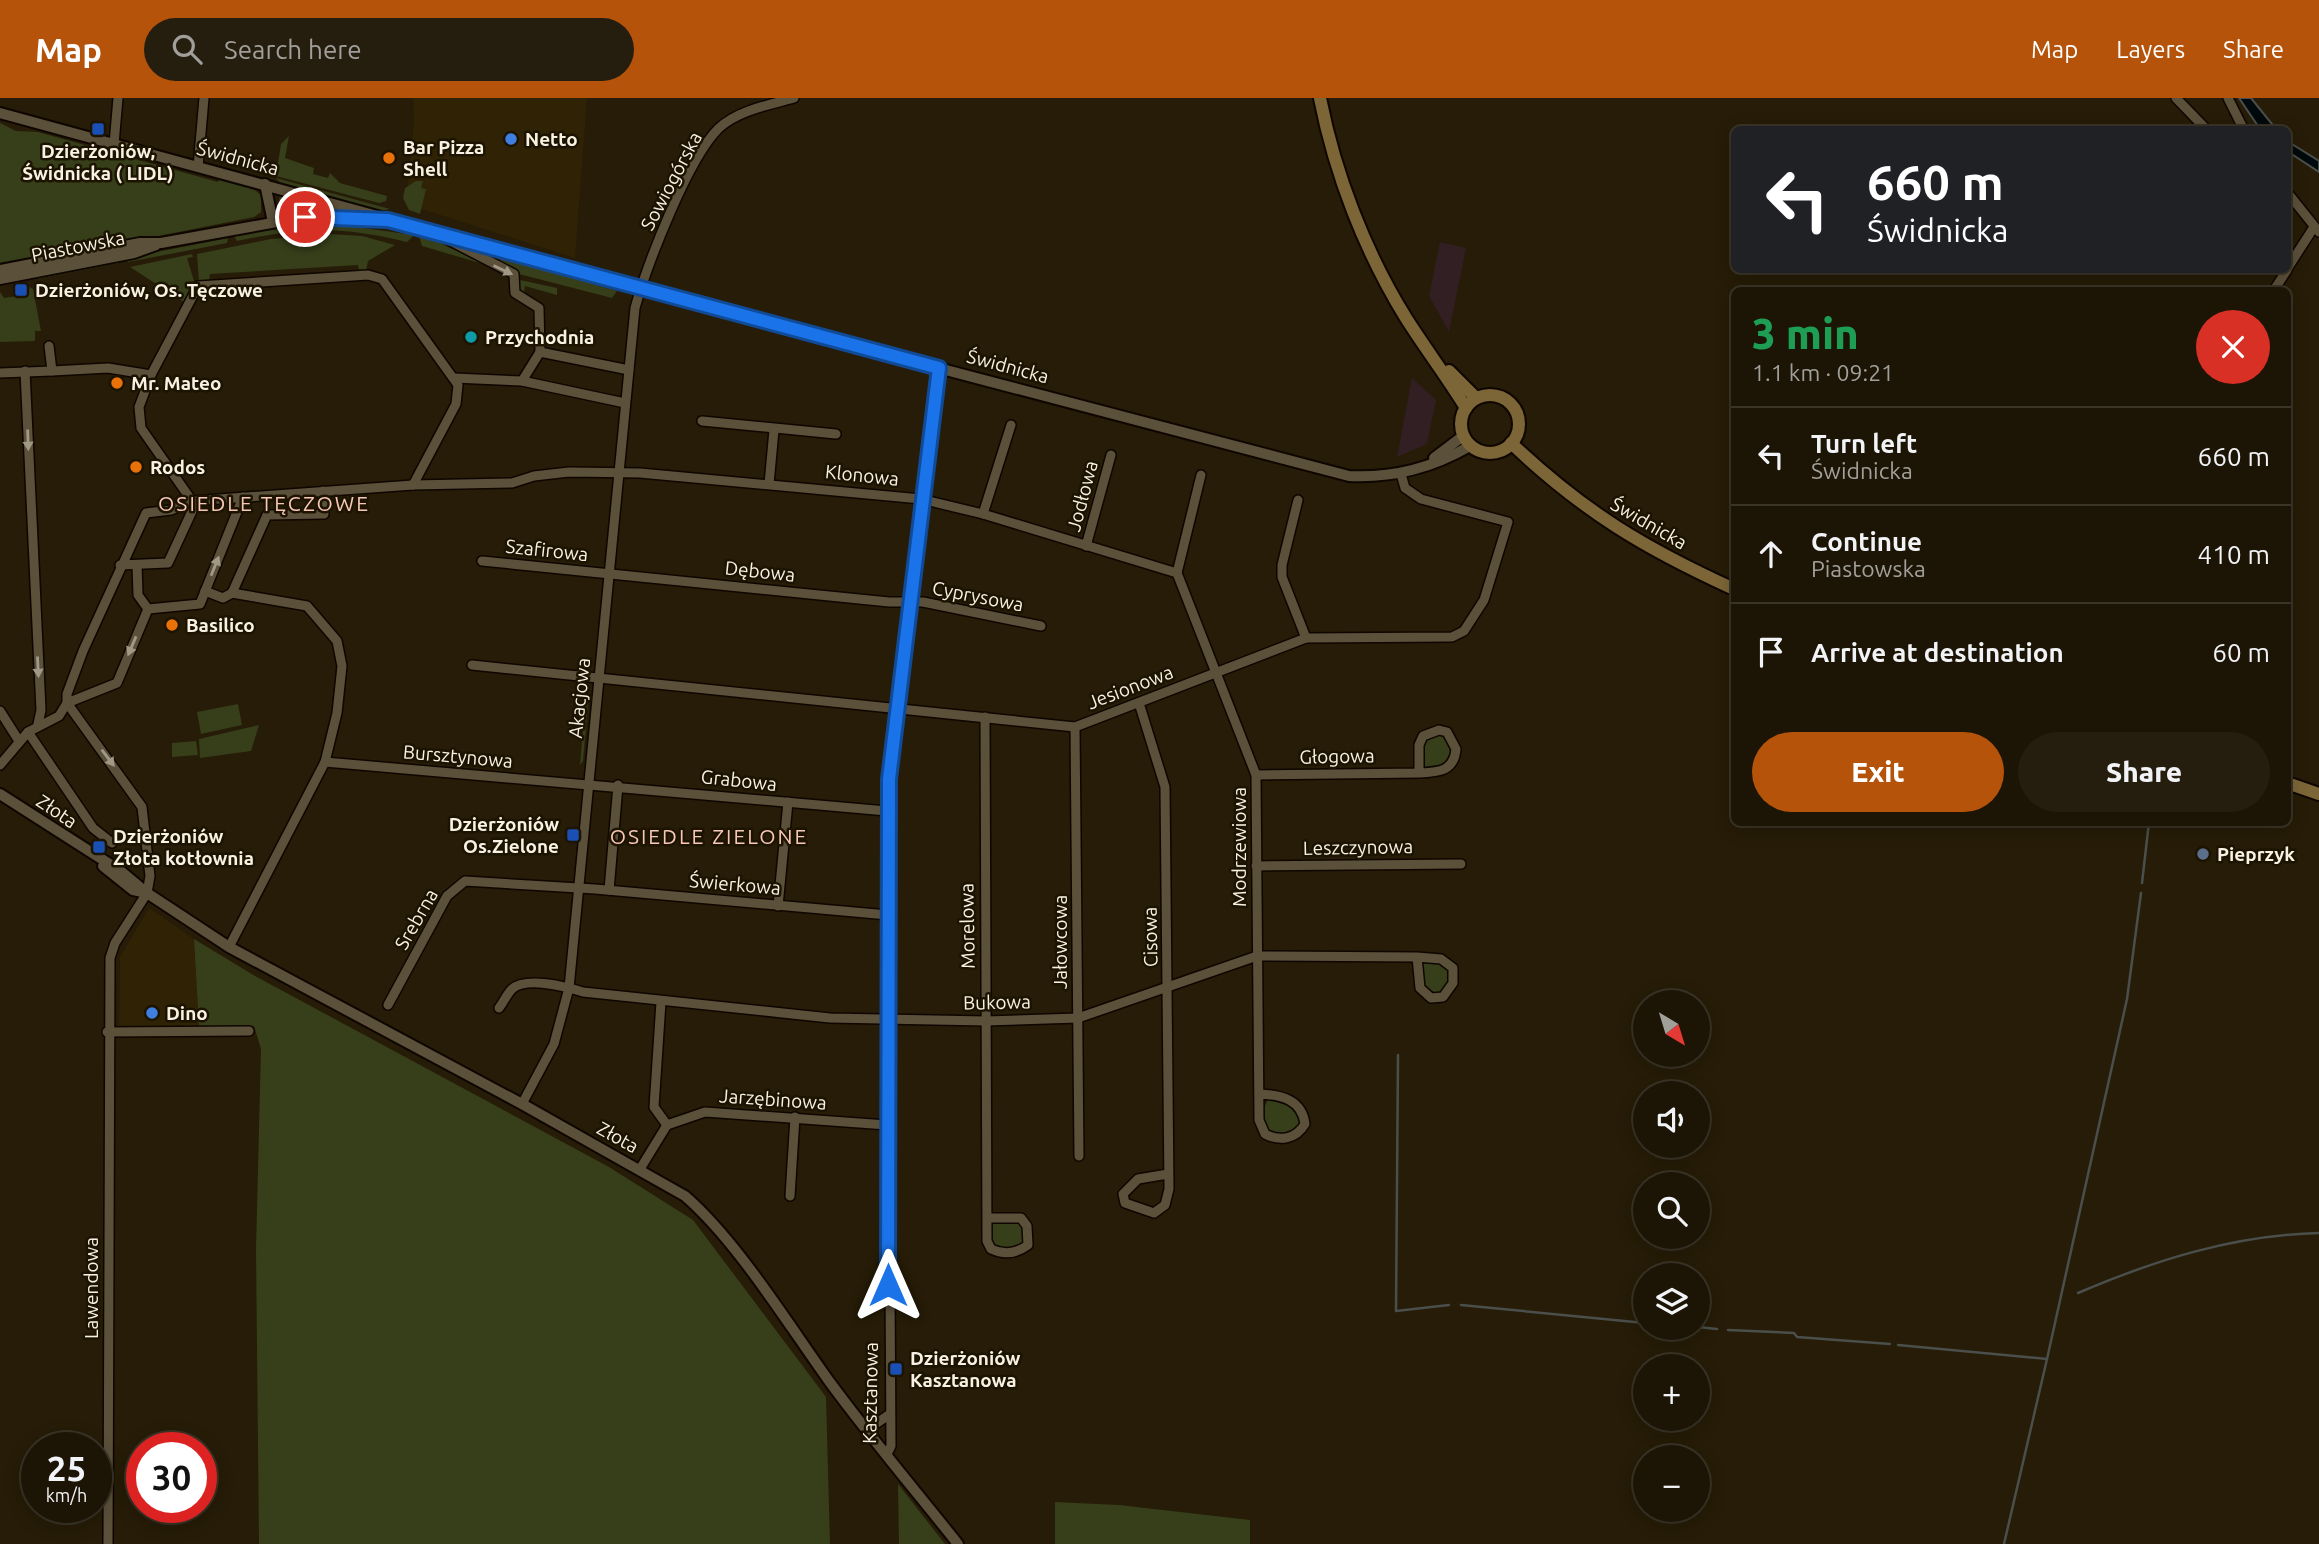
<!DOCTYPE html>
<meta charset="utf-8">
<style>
:root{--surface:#1c1505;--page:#251e0f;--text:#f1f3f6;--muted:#a09f9a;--line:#3a3427;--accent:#b45309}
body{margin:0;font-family:Ubuntu,sans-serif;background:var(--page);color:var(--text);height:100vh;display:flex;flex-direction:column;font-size:26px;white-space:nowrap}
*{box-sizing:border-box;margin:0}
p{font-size:23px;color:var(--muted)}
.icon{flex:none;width:38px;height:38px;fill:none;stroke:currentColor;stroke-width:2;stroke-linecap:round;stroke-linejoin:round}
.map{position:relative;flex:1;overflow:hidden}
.panel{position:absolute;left:1731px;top:189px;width:560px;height:539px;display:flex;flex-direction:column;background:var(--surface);border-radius:10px;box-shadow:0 4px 18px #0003,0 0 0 2px var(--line)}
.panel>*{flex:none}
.banner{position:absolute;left:1731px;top:28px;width:560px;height:147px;border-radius:10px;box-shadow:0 4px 18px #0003,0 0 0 2px var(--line);background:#202124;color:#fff;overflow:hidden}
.needle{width:46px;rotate:142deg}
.buttons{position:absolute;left:1633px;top:892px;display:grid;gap:14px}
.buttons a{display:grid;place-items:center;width:77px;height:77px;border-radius:50%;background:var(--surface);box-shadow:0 4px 18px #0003,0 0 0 2px var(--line);font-size:35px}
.speed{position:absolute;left:21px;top:1334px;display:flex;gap:14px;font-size:35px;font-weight:700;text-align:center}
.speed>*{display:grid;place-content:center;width:91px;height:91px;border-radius:50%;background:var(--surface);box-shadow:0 4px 18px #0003,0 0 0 2px var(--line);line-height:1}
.speed small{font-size:18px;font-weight:400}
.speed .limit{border:10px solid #d22;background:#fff;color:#111}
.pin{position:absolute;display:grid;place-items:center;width:60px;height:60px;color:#fff;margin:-30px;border:4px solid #fff;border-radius:50%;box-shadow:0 2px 7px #0007}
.me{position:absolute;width:77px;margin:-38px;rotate:0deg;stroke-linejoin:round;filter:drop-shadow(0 0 5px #0008)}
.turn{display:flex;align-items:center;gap:24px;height:147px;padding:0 21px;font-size:32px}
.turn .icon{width:91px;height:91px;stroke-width:2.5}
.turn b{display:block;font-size:49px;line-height:60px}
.round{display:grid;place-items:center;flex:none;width:74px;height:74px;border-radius:37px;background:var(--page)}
.head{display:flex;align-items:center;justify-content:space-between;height:119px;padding:0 21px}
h1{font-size:42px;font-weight:800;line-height:52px;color:#1e9e55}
.primary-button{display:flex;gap:14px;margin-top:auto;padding:14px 21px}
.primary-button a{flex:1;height:80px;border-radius:42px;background:var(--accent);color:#fff;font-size:28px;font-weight:800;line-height:80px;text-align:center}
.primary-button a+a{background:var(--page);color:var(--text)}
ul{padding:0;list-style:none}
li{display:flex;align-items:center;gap:21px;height:98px;padding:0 21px;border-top:2px solid var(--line)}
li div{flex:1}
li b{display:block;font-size:26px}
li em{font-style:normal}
header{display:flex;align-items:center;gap:42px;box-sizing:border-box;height:98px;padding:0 35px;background:var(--accent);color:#fff}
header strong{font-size:33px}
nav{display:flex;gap:38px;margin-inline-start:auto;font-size:24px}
.search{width:490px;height:63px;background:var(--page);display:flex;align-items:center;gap:18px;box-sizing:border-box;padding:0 24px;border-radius:38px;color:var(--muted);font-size:26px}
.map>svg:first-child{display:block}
.built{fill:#2f2205}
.industrial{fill:#311f23}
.green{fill:#363f1a}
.water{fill:#00090b;stroke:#4a4f4c;stroke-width:2}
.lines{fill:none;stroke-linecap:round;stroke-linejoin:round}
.stream{stroke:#4a4f4c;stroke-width:2.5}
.minor-casing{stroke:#0f0600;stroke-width:12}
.tertiary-casing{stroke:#0f0600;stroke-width:14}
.secondary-casing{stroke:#0f0600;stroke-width:16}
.minor{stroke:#5b503a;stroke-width:9}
.tertiary{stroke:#5b503a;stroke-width:10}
.secondary{stroke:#7c6638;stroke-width:12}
.oneway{fill:#a29886}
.route-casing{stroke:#114b97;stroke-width:18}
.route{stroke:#1a73e8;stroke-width:12}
.transit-dot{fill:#1a4fb4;stroke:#1c1301;stroke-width:2.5}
.shop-dot{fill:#3f7fe0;stroke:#1c1301;stroke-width:2.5}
.food-dot{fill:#e8710a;stroke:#1c1301;stroke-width:2.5}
.culture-dot{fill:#0f9aa8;stroke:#1c1301;stroke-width:2.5}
.service-dot{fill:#5c6f8a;stroke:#1c1301;stroke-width:2.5}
.labels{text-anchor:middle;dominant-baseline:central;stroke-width:5;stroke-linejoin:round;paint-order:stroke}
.poi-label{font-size:19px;font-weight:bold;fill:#f8f1e4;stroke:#1c1301;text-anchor:start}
.street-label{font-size:19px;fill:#f8f1e4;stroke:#1c1301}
.neighbourhood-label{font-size:21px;letter-spacing:2px;fill:#f8c8b6;stroke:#1c1301}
</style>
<header>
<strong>Map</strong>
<div class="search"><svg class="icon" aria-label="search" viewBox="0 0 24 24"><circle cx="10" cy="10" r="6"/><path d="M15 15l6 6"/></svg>Search here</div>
<nav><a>Map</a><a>Layers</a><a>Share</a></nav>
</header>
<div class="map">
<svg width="2319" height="1446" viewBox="0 0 2319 1446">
<rect width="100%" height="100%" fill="#261c07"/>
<g class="built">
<path d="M 413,0 L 587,0 L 575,160 L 406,106 L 414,22 Z"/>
<path d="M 149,810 L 194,841 L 199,929 L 119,928 L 120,859 Z"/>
</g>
<g class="industrial">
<path d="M 1440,144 L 1466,150 L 1449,234 L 1429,198 Z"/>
<path d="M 1412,280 L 1436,302 L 1427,346 L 1397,359 Z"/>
</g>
<g class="green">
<path d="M 0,25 L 16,33 L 38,34 L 218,84 L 220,80 L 251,89 L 261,97 L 261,114 L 254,119 L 123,145 L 122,142 L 117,142 L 117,147 L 22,165 L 21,161 L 0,169 Z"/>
<path d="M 289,38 L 285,60 L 314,70 L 313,76 L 328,80 L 330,75 L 340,85 L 387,98 L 386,103 L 379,105 L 276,78 L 281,46 Z"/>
<path d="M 276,80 L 390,111 L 381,113 L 281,86 Z"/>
<path d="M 416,83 L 423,83 L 421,90 L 426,91 L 420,116 L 409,112 L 403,100 L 405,90 Z"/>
<path d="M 283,97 L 326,109 L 327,111 L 282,113 L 279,100 Z"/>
<path d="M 334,126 L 414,137 L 407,144 C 342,128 303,129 237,143 L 234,138 L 297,127 Z"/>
<path d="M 330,136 L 362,138 L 395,147 L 368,163 L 366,173 L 359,173 L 358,167 L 210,176 L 209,183 L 199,184 L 197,156 L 271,141 Z"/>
<path d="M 419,138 L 434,142 L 483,166 L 422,148 Z"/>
<path d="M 228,140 L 227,145 L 128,164 L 126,160 Z"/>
<path d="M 472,150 L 617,193 L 612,200 L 519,176 C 513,167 485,158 472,150 Z"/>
<path d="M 192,156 L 193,159 L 187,160 L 194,183 L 184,204 L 130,169 Z"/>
<path d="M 120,161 L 119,165 L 37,181 L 52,174 Z"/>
<path d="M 520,182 L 557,190 L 557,197 L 525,188 L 524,195 L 519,190 Z"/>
<path d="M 29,189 L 33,191 L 41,233 L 35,233 L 35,243 L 0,244 L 0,194 L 4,200 L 17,198 L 12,194 Z"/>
<path d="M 586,596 L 588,606 L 583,663 L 580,667 Z"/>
<path d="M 238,606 L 242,627 L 201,636 L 197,614 Z"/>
<path d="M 259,627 L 251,653 L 200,660 L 199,641 Z"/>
<path d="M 1440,636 L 1449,646 L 1450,655 L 1441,670 L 1426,670 L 1422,665 L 1423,644 Z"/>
<path d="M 196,643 L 198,657 L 172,659 L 172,645 Z"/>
<path d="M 194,841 L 255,878 L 609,1069 L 693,1122 L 826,1299 L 830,1446 L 259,1446 L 256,1151 L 261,951 L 254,928 L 199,929 Z"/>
<path d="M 1429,862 L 1448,870 L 1450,882 L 1447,891 L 1440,896 C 1423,894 1423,882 1421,868 Z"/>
<path d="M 1268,1002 C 1283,1000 1294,1008 1300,1022 L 1297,1030 L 1285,1036 L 1267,1033 L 1263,1011 Z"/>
<path d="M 1014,1121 L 1023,1127 L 1025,1143 C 1015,1152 1000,1154 991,1144 L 992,1126 Z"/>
<path d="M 898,1386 L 945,1446 L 899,1446 Z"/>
<path d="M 1055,1404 L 1119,1407 L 1250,1422 L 1250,1446 L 1055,1446 Z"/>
</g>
<g class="water">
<path d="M 2239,0 L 2251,0 L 2276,31 L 2260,31 Z"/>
<path d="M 2287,43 L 2319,63 L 2319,74 L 2287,53 Z"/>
</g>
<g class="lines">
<g class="stream">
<path d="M 2142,785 L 2149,724"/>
<path d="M 1398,957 L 1396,1213 L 1449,1207"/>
<path d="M 2078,1195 C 2155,1162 2234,1137 2319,1135"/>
<path d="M 1461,1207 L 1645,1225"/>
<path d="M 1698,1229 L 1717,1231"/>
<path d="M 1728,1232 L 1794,1235 L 1797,1239 L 1890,1246"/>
<path d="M 1898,1247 L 2047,1261 L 2004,1446"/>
<path d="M 2047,1261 L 2127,901 L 2141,795"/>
</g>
<defs>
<g id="minor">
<path d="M 2176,0 L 2207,32"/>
<path d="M 2228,0 L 2244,32"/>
<path d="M 114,46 L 118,0"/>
<path d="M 198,69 L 204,0"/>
<path d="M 2287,94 L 2319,134"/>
<path d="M 439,137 L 514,176 L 515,195 L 539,210 L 540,254 L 629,272"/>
<path d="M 2287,171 L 2314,129"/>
<path d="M 2274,192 L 2287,172"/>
<path d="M 25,273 L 41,612 L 38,626"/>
<path d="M 52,273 L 108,270 L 151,277 L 139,309 L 141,330 L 192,403 L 193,411 L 168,465 L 120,467"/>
<path d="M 0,275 L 52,273 L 49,248"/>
<path d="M 151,277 L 198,188 L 368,177 L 382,181 L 458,287 L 456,306 L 413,387"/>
<path d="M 454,280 L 522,283 L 625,305"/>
<path d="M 522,283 L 540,254"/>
<path d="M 702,323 L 836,336"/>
<path d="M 769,386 L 774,332"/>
<path d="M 1298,402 L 1282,467 L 1282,479 L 1306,540"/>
<path d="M 983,416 L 1011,327"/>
<path d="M 1086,448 L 1111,357"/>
<path d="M 482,463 L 889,504 L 923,504 L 1041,528"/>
<path d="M 1177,475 L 1256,677 L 1259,1022 L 1265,1036 C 1280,1044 1296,1041 1305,1026 C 1302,1002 1282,997 1260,996"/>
<path d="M 1177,475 L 1201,377"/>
<path d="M 205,493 L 223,500 L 232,495 L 307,508 L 337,543 L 342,568 L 337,615 L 325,664 L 229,849"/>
<path d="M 232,495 L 267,417 L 324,416 L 323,393"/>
<path d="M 148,511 L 200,506 L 243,399"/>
<path d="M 472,567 L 1075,629 L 1306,540 L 1452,539 L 1464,533 L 1484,502 L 1508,424 L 1421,401 L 1405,390 L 1401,376"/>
<path d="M 67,605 L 142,709 L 150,778 L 147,795 L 115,845 L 110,860 L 108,1446"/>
<path d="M 67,605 L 117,585 L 148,511 L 138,497 L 137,467"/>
<path d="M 1139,605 L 1165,689 L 1169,1091 L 1165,1107 L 1154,1115 L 1125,1105 L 1123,1096 L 1138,1081 L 1168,1076"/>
<path d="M 0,613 L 19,643"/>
<path d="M 985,619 L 987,1143 L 991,1151 C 1004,1157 1016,1156 1028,1147 L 1027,1128 L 1021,1120 L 987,1120"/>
<path d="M 1075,629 L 1079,1058"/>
<path d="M 28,634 L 93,730 L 112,745"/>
<path d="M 325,664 L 887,713"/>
<path d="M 0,667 L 28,634 L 59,618 L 67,605 L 67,596 L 83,553 L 146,415 L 171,412 L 192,403 L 413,387 L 512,385 L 534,378 L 569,374 L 640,375 L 921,401 L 983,416 L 1177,475"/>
<path d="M 1256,677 L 1419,675 C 1438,674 1454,674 1456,651 L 1447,634 L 1439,632 L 1423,638 L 1419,647 L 1419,675"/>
<path d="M 1256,768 L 1461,766"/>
<path d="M 609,792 L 618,687"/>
<path d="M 778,808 L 788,704"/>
<path d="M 661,904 L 654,1009 L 667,1027"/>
<path d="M 388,907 L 447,798 L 465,783 L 595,791 L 888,817"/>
<path d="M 499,910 C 503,905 507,896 512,891 C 526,878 567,889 583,894 L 830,920 L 986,923 L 1078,920 L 1257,858 L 1417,859 L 1420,890 L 1431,900 L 1443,899 L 1453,885 L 1453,870 L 1441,861 L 1417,859"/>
<path d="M 107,934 L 249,933"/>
<path d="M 522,1006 L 554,946 L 569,890 L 635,210 C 647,167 688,60 719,30 C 739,12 769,7 794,0"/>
<path d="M 640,1071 L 667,1027 L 705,1014 L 887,1027"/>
<path d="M 790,1098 L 795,1019"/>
<path d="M 867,1332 L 890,1316"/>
<path d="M 887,1356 L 891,1348 L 887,713 L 895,608 L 939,270"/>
</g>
<g id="tertiary">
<path d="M 0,15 L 828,241 L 1349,378 C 1394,380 1432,370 1470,348"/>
<path d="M 265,86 L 273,124"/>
<path d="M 0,172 L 140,145 L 161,145 L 305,119 L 372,121"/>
<path d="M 0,181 L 134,155 L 156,147"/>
<path d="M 1434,360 L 1463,338"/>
<path d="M 0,696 L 122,774 L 147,795 L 229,849 L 522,1006 L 685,1098 C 737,1143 788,1226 829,1283 C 870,1339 915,1392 958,1446"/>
<path d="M 103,768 L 133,792 L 147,795"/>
</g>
<g id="secondary">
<path d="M 1320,0 C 1335,76 1365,154 1406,220 C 1425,250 1447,279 1466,310"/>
<path d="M 1449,273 L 1476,300"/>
<circle cx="1490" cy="326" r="29"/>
<path d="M 1511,345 C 1584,414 1644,450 1734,491"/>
<path d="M 2287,685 L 2319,696"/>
</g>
</defs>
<use href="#minor" class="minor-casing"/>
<use href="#tertiary" class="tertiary-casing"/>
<use href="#secondary" class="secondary-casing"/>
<use href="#minor" class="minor"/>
<use href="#tertiary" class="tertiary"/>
<use href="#secondary" class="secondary"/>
</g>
<defs><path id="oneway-solid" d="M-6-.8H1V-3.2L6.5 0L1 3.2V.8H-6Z" transform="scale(1.75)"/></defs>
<g class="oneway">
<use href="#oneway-solid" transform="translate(503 172) rotate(25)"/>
<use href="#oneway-solid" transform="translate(28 342) rotate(88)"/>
<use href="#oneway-solid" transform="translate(215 468) rotate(-68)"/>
<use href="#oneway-solid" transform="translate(132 548) rotate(113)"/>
<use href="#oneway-solid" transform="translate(38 569) rotate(87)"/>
<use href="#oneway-solid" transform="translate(108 660) rotate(53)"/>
</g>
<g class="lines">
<defs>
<path id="route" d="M 305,119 L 388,122 L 939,270 L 889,681 L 888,1187"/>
</defs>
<use href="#route" class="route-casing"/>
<use href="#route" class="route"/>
</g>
<g class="transit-dot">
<rect x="91" y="24" width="14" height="14" rx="3.5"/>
<rect x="14" y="185" width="14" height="14" rx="3.5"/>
<rect x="566" y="730" width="14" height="14" rx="3.5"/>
<rect x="92" y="742" width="14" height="14" rx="3.5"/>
<rect x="889" y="1264" width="14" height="14" rx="3.5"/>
</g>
<g class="shop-dot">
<circle cx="511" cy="41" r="7"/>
<circle cx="152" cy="915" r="7"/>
</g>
<g class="food-dot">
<circle cx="389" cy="60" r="7"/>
<circle cx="117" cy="285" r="7"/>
<circle cx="136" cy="369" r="7"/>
<circle cx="172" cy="527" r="7"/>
</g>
<circle class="culture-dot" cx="471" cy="239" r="7"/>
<circle class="service-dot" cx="2203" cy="756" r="7"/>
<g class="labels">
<g class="poi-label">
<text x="525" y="41">Netto</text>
<text x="403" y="49">Bar Pizza<tspan x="403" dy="22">Shell</tspan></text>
<text x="98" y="53" text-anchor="middle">Dzierżoniów,<tspan x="98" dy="22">Świdnicka ( LIDL)</tspan></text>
<text x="35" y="192">Dzierżoniów, Os. Tęczowe</text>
<text x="485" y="239">Przychodnia</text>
<text x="131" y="285">Mr. Mateo</text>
<text x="150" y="369">Rodos</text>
<text x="186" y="527">Basilico</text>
<text x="559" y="726" text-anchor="end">Dzierżoniów<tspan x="559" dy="22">Os.Zielone</tspan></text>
<text x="113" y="738">Dzierżoniów<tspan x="113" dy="22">Złota kotłownia</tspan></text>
<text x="2217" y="756">Pieprzyk</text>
<text x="166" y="915">Dino</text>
<text x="910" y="1260">Dzierżoniów<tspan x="910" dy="22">Kasztanowa</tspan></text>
</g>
<g class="street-label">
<text transform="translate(238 60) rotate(15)">Świdnicka</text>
<text transform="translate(671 83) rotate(-62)">Sowiogórska</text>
<text transform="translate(78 148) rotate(-11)">Piastowska</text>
<text transform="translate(1008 268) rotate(15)">Świdnicka</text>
<text transform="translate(862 377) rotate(6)">Klonowa</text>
<text transform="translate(1082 398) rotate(-75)">Jodłowa</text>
<text transform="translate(1649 425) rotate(30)">Świdnicka</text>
<text transform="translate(547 452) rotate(6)">Szafirowa</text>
<text transform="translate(760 473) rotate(6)">Dębowa</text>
<text transform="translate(978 498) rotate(11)">Cyprysowa</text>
<text transform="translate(1130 589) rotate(-21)">Jesionowa</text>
<text transform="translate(579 600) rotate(-84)">Akacjowa</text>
<text transform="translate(458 658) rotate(5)">Bursztynowa</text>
<text transform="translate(1337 658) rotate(-1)">Głogowa</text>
<text transform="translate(739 682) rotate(6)">Grabowa</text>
<text transform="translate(57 713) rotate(34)">Złota</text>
<text transform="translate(1239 749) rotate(-90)">Modrzewiowa</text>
<text transform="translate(1358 749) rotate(-1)">Leszczynowa</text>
<text transform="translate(735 786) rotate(5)">Świerkowa</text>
<text transform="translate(416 821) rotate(-60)">Srebrna</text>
<text transform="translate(967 828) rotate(-91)">Morelowa</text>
<text transform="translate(1150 839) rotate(-91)">Cisowa</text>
<text transform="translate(1060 844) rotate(-90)">Jałowcowa</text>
<text transform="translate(997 904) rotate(-1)">Bukowa</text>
<text transform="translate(773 1001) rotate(4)">Jarzębinowa</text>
<text transform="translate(618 1039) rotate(29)">Złota</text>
<text transform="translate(91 1190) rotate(-90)">Lawendowa</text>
<text transform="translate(870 1295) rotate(-89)">Kasztanowa</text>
</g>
<g class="neighbourhood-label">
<text x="264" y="405">OSIEDLE TĘCZOWE</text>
<text x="709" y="738">OSIEDLE ZIELONE</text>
</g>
</g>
</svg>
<div class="buttons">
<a><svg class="needle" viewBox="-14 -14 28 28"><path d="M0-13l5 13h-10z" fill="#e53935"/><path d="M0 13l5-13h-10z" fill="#a09f9a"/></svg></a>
<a><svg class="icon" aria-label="sound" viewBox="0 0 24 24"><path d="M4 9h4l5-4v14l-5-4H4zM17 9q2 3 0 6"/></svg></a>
<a><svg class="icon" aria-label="search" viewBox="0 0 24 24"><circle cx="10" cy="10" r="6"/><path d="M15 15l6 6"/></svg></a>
<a><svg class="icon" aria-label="layers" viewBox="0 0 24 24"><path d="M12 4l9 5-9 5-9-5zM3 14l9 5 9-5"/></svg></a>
<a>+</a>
<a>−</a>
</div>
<div class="speed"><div>25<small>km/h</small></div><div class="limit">30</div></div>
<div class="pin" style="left:305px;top:119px;background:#d93025"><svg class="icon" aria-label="arrive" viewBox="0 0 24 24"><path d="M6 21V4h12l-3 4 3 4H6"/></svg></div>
<svg class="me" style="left:888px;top:1187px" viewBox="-20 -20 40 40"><path d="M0-17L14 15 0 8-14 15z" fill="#1a73e8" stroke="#fff" stroke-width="4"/></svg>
<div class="banner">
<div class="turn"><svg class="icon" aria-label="left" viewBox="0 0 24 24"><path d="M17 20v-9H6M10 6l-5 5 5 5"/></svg><div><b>660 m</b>Świdnicka</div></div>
</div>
<section class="panel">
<div class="head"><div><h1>3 min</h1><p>1.1 km · 09:21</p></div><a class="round" style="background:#d93025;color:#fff"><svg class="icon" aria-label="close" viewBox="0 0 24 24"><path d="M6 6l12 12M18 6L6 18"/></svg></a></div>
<ul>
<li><svg class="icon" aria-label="left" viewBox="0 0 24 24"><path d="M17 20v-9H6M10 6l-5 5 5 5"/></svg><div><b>Turn left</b><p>Świdnicka</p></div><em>660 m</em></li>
<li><svg class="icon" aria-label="ahead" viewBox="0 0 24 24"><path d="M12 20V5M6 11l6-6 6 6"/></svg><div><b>Continue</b><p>Piastowska</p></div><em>410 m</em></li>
<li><svg class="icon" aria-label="arrive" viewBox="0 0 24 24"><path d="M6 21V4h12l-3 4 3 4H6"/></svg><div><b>Arrive at destination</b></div><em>60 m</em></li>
</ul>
<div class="primary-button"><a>Exit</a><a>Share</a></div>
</section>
</div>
